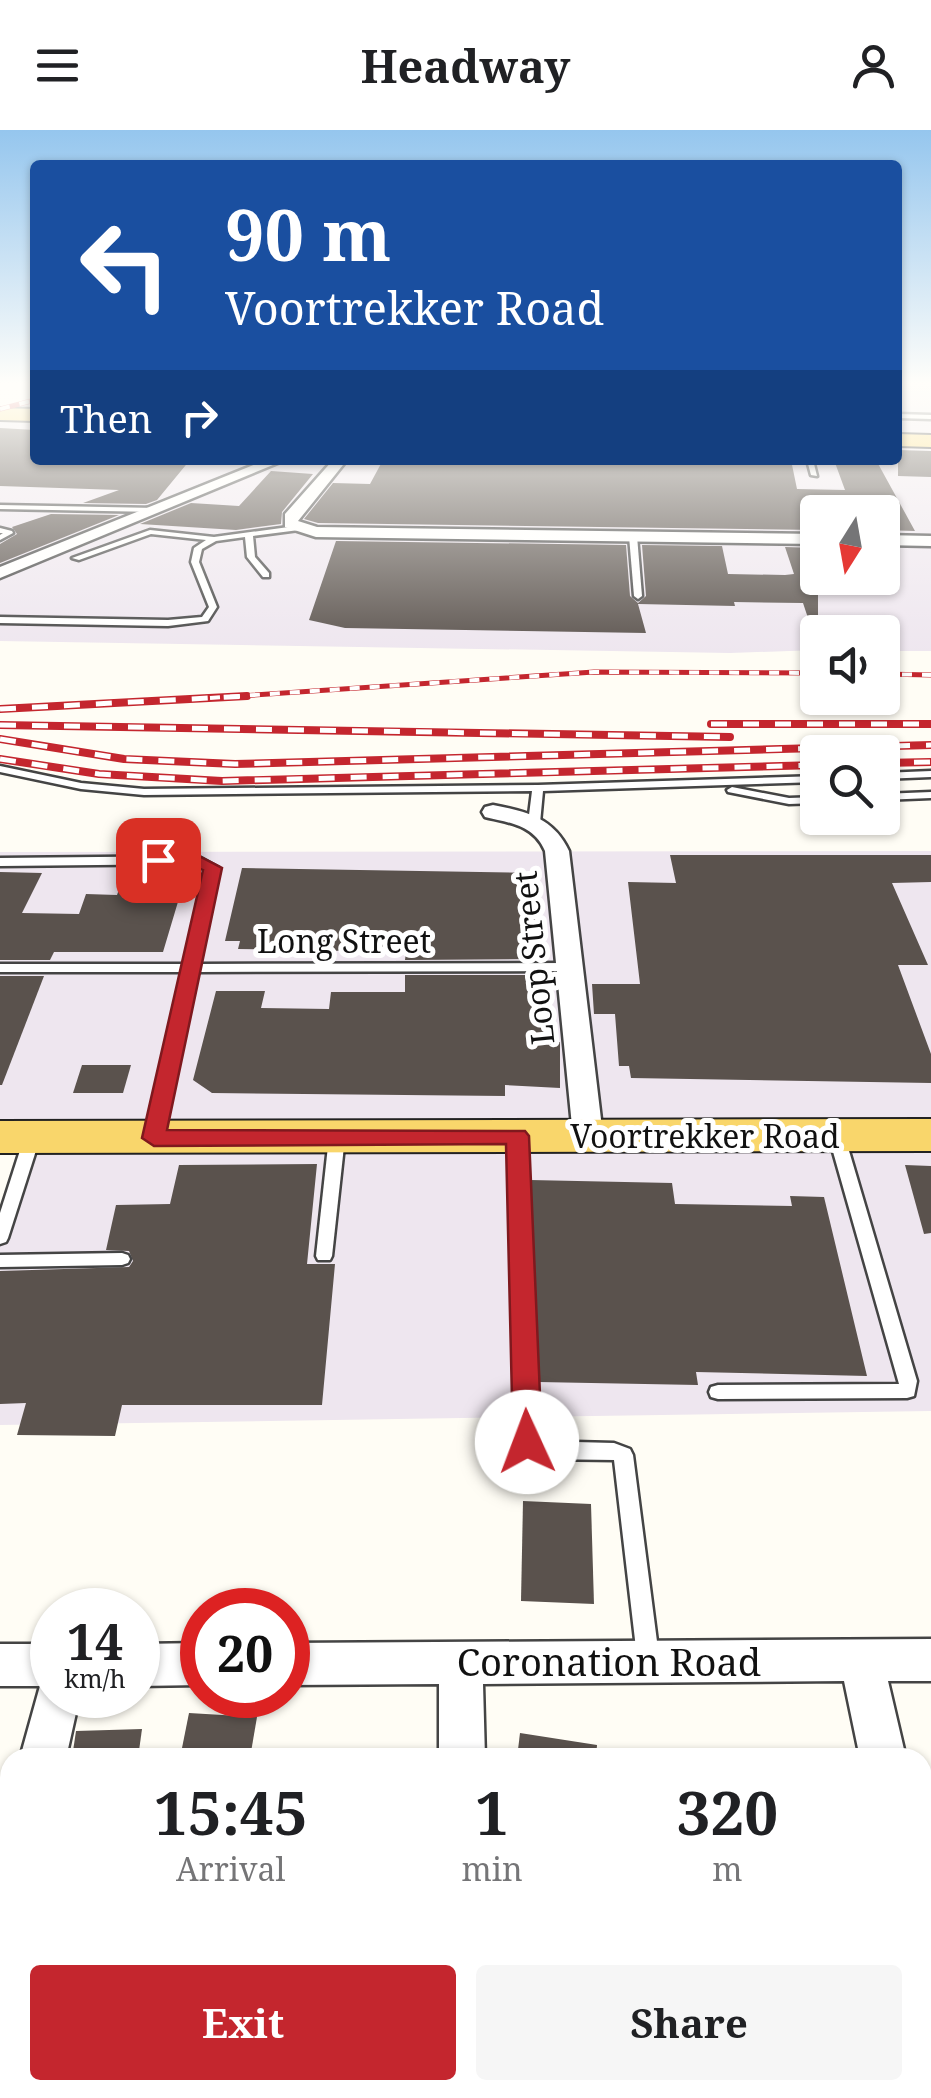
<!DOCTYPE html>
<style>
:root{--surface:#fff;--page:#f6f6f6;--text:#202124;--muted:#757577;--accent:#c4262e}
body{margin:0;font-family:"Noto Serif",serif;background:var(--page);color:var(--text);height:100vh;display:flex;flex-direction:column;font-size:38px;white-space:nowrap}
*{box-sizing:border-box;margin:0}
p{font-size:32px;color:var(--muted)}
.icon{flex:none;width:55px;height:55px;fill:none;stroke:currentColor;stroke-width:2;stroke-linecap:round;stroke-linejoin:round}
.map{position:relative;flex:1;overflow:hidden}
.drawer{position:absolute;left:0px;top:1618px;width:932px;height:352px;display:flex;flex-direction:column;background:var(--surface);border-radius:30px 30px 0 0;box-shadow:0 2px 8px #0004}
.drawer>*{flex:none}
.banner{position:absolute;left:30px;top:30px;width:872px;height:305px;border-radius:10px;box-shadow:0 2px 8px #0004;background:#1a4fa0;color:#fff;overflow:hidden}
.needle{width:65px;rotate:191deg}
.tools{position:absolute;left:800px;top:365px;display:grid;gap:20px}
.tools a{display:grid;place-items:center;width:100px;height:100px;border-radius:10px;background:var(--surface);box-shadow:0 2px 8px #0004;font-size:50px}
.speed{position:absolute;left:30px;top:1458px;display:flex;gap:20px;font-size:50px;font-weight:700;text-align:center}
.speed>*{display:grid;place-content:center;width:130px;height:130px;border-radius:50%;background:var(--surface);box-shadow:0 2px 8px #0004;line-height:1}
.speed small{font-size:25px;font-weight:400}
.speed .limit{border:15px solid #d22;background:#fff;color:#111}
.pin{position:absolute;display:grid;place-items:center;width:85px;height:85px;color:#fff;margin:-42px;border-radius:20px;box-shadow:0 5px 15px #0006}
.me{position:absolute;width:110px;margin:-55px;rotate:358deg;stroke-linejoin:round;filter:drop-shadow(0 0 8px #0008)}
.turn{display:flex;align-items:center;gap:35px;height:210px;padding:0 30px;font-size:45px}
.turn .icon{width:130px;height:130px;stroke-width:2.5}
.turn b{display:block;font-size:70px;line-height:85px}
.then{display:flex;align-items:center;height:95px;padding:0 30px;background:#0003;gap:20px;font-size:38px}
.eta{display:flex;justify-content:space-evenly;align-items:center;height:170px;text-align:center}
.eta b{font-size:60px;font-weight:700;line-height:70px}
.action{display:flex;gap:20px;margin-top:auto;padding:20px 30px}
.action a{flex:1;height:115px;border-radius:10px;background:var(--accent);color:#fff;font-size:40px;font-weight:700;line-height:115px;text-align:center}
.action a+a{background:var(--page);color:var(--text)}
header{display:flex;justify-content:space-between;align-items:center;height:130px;padding:0 30px;background:var(--surface);font-size:45px;font-weight:700}
.map>svg:first-child{display:block}
.industrial{fill:#eee6ef;fill-rule:evenodd}
.building{fill:#5a524d}
.lines{fill:none;stroke-linecap:round;stroke-linejoin:round}
.service-casing{stroke:#444;stroke-width:5}
.minor-casing{stroke:#444;stroke-width:5}
.primary-casing{stroke:#222;stroke-width:4}
.service{fill:#fff;fill-rule:evenodd}
.minor{fill:#fff;fill-rule:evenodd}
.primary{fill:#f9d66b;fill-rule:evenodd}
.rail-far1-casing{stroke:#c4262e;stroke-width:5}
.rail-casing{stroke:#c4262e;stroke-width:8}
.rail-far1{stroke:#fff;stroke-width:4;stroke-dasharray:10;stroke-linecap:butt}
.rail{stroke:#fff;stroke-width:5;stroke-dasharray:16;stroke-linecap:butt}
.route{fill:#c4262e;stroke:#7f191e;stroke-width:2.5}
.labels{text-anchor:middle;dominant-baseline:central;stroke-width:10;stroke-linejoin:round;paint-order:stroke}
.street-label{font-size:32px;fill:#111;stroke:#fff}
.near-street-label{font-size:38px;fill:#111;stroke:#fff}
</style>
<header><svg class="icon" aria-label="menu" viewBox="0 0 24 24"><path d="M4 6h16M4 12h16M4 18h16"/></svg>Headway<svg class="icon" aria-label="person" viewBox="0 0 24 24"><circle cx="12" cy="8" r="4"/><path d="M4 21q1-7 8-7t8 7"/></svg></header>
<div class="map">
<svg width="931" height="1968" viewBox="0 0 931 1968">
<rect width="100%" height="100%" fill="#fffdf5"/>
<g class="industrial">
<path d="M 898,252 L 931,252 L 931,521 L 883,521 L 882,502 L 818,502 L 817,520 L 730,523 L 0,511 L 0,281 L 35,271 L 35,330 L 898,330 ZM 818,382 L 882,382 L 882,448 L 818,448 Z"/>
<path d="M 931,721 L 931,1281 L 0,1295 L 0,1091 L 32,1008 L 0,1007 L 0,722 Z"/>
</g>
<g class="building">
<path d="M 0,298 L 35,300 L 35,330 L 190,330 L 157,370 L 146,374 L 83,373 L 119,360 L 0,356 Z"/>
<path d="M 898,320 L 931,321 L 931,347 L 898,346 Z"/>
<path d="M 383,330 L 791,330 L 797,359 L 845,360 L 834,330 L 876,330 L 915,401 L 882,400 L 882,382 L 818,382 L 818,400 L 318,393 L 304,389 L 333,353 L 370,354 Z"/>
<path d="M 271,341 L 313,344 L 282,382 L 281,394 L 236,400 L 140,394 L 191,373 L 239,376 Z"/>
<path d="M 51,384 L 119,385 L 0,433 L 0,414 L 17,404 L 12,397 Z"/>
<path d="M 336,411 L 626,415 L 630,466 L 638,473 L 646,466 L 642,415 L 722,416 L 728,444 L 785,445 L 794,444 L 785,417 L 818,418 L 818,502 L 813,503 L 803,473 L 734,472 L 735,476 L 638,474 L 646,503 L 345,498 L 309,490 Z"/>
<path d="M 670,725 L 931,725 L 931,752 L 892,753 L 928,835 L 898,835 L 931,924 L 931,953 L 631,948 L 629,936 L 619,936 L 615,884 L 594,884 L 592,854 L 640,854 L 628,752 L 676,753 Z"/>
<path d="M 242,738 L 534,743 L 536,829 L 405,830 L 406,822 L 238,819 L 240,811 L 225,811 Z"/>
<path d="M 0,742 L 42,743 L 22,783 L 79,784 L 86,764 L 117,765 L 122,751 L 152,751 L 154,745 L 186,745 L 163,822 L 54,822 L 50,830 L 0,830 Z"/>
<path d="M 405,845 L 536,845 L 536,849 L 549,849 L 552,912 L 560,912 L 560,958 L 505,955 L 505,966 L 212,963 L 193,950 L 216,861 L 265,861 L 261,878 L 329,879 L 331,862 L 405,862 Z"/>
<path d="M 0,846 L 44,846 L 2,955 L 0,955 Z"/>
<path d="M 82,935 L 131,935 L 123,963 L 73,963 Z"/>
<path d="M 317,1034 L 307,1134 L 335,1134 L 322,1275 L 122,1275 L 115,1306 L 17,1305 L 26,1273 L 0,1274 L 0,1141 L 129,1137 L 133,1131 L 129,1121 L 106,1120 L 116,1075 L 170,1074 L 179,1035 Z"/>
<path d="M 905,1035 L 931,1036 L 931,1103 L 924,1104 Z"/>
<path d="M 530,1050 L 672,1053 L 675,1074 L 792,1076 L 790,1066 L 824,1067 L 867,1246 L 696,1242 L 698,1255 L 538,1252 Z"/>
<path d="M 523,1371 L 591,1374 L 594,1474 L 521,1471 Z"/>
<path d="M 189,1583 L 257,1587 L 250,1628 L 180,1628 Z"/>
<path d="M 142,1599 L 138,1628 L 72,1628 L 76,1601 Z"/>
<path d="M 520,1603 L 597,1615 L 596,1628 L 517,1628 Z"/>
</g>
<g class="lines">
<defs>
<g id="service">
<path d="M 898,284 L 931,285 L 931,289 L 898,288 Z"/>
<path d="M 807,330 L 813,330 L 817,346 L 811,345 Z"/>
<path d="M 0,375 L 156,378 L 160,380 L 156,382 L 0,379 Z"/>
<path d="M 296,396 L 299,400 L 253,406 L 255,427 L 269,443 L 269,447 L 263,447 L 247,427 L 245,407 L 216,411 L 202,419 L 199,432 L 217,477 L 208,491 L 168,496 L 0,493 L 0,487 L 168,490 L 202,487 L 209,477 L 191,432 L 194,418 L 206,410 L 151,404 L 79,430 L 72,428 L 150,400 L 214,407 Z"/>
<path d="M 0,398 L 12,401 L 13,403 L 0,410 L 0,405 L 3,403 L 0,403 Z"/>
<path d="M 633,404 L 637,406 L 642,466 L 638,469 L 634,466 L 629,406 Z"/>
<path d="M 0,636 L 81,653 L 144,659 L 538,655 L 818,646 L 818,652 L 543,661 L 540,693 L 534,696 L 528,693 L 532,661 L 144,665 L 81,659 L 0,642 Z"/>
<path d="M 931,641 L 931,647 L 882,649 L 882,643 Z"/>
<path d="M 732,657 L 789,668 L 818,667 L 818,673 L 789,674 L 728,662 L 727,660 Z"/>
<path d="M 931,662 L 931,668 L 882,670 L 882,664 Z"/>
<path d="M 197,726 L 219,738 L 199,834 L 569,833 L 576,837 L 569,841 L 197,842 L 162,1008 L 154,1013 L 149,1012 L 146,1008 L 184,842 L 0,842 L 0,834 L 186,834 L 207,739 L 195,734 L 0,736 L 0,728 Z"/>
<path d="M 836,999 L 844,1004 L 917,1251 L 914,1266 L 907,1268 L 718,1269 L 711,1267 L 709,1262 L 711,1257 L 718,1255 L 899,1254 L 828,1004 Z"/>
<path d="M 337,1002 L 345,1007 L 332,1126 L 330,1130 L 318,1130 L 316,1126 L 329,1007 Z"/>
<path d="M 517,1002 L 525,1007 L 537,1311 L 614,1313 L 630,1319 L 633,1325 L 659,1527 L 656,1534 L 648,1537 L 640,1534 L 637,1527 L 614,1330 L 541,1329 L 524,1325 L 517,1312 L 509,1007 Z"/>
<path d="M 32,1003 L 40,1008 L 8,1108 L 6,1112 L 0,1114 L 0,1083 L 24,1008 Z"/>
<path d="M 122,1123 L 128,1125 L 130,1129 L 128,1133 L 122,1135 L 0,1137 L 0,1125 Z"/>
</g>
<g id="minor">
<path d="M 266,330 L 285,330 L 0,448 L 0,437 Z"/>
<path d="M 333,330 L 347,330 L 298,391 L 317,397 L 818,404 L 818,414 L 316,407 L 285,397 L 285,384 Z"/>
<path d="M 882,405 L 931,406 L 931,416 L 882,415 Z"/>
<path d="M 493,675 C 526,681 554,688 569,721 L 603,1006 L 599,1013 L 577,1013 L 573,1006 L 545,721 C 534,695 510,693 485,687 L 482,682 L 485,677 Z"/>
<path d="M 931,1509 L 931,1551 L 888,1551 L 906,1628 L 860,1628 L 844,1551 L 483,1554 L 485,1628 L 439,1628 L 439,1554 L 288,1555 L 288,1513 Z"/>
<path d="M 202,1513 L 202,1555 L 138,1556 L 138,1514 Z"/>
<path d="M 0,1514 L 52,1514 L 52,1565 L 80,1565 L 66,1628 L 20,1628 L 40,1556 L 0,1556 Z"/>
<path d="M 10,1744 L 10,1833 L 0,1837 L 0,1748 Z"/>
<path d="M 922,1774 L 931,1778 L 931,1862 L 922,1858 Z"/>
<rect x="436" y="1960" width="54" height="8"/>
</g>
<g id="primary">
<path d="M 0,278 L 35,279 L 35,291 L 0,290 Z"/>
<path d="M 898,304 L 931,305 L 931,317 L 898,316 Z"/>
<path d="M 931,989 L 931,1021 L 0,1023 L 0,991 Z"/>
</g>
</defs>
<use href="#service" class="service-casing"/>
<use href="#minor" class="minor-casing"/>
<use href="#primary" class="primary-casing"/>
<use href="#service" class="service"/>
<use href="#minor" class="minor"/>
<use href="#primary" class="primary"/>
<defs>
<g id="rail-far1">
<path d="M 0,279 L 35,270"/>
<path d="M 882,544 L 931,545"/>
<path d="M 210,568 L 594,542 L 818,543"/>
</g>
<g id="rail">
<path d="M 0,579 L 247,566"/>
<path d="M 711,594 L 931,594"/>
<path d="M 0,595 L 730,607"/>
<path d="M 0,609 L 124,629 L 235,634 L 931,615"/>
<path d="M 0,629 L 99,644 L 222,651 L 818,635"/>
<path d="M 882,633 L 931,632"/>
</g>
</defs>
<use href="#rail-far1" class="rail-far1-casing"/>
<use href="#rail" class="rail-casing"/>
<use href="#rail-far1" class="rail-far1"/>
<use href="#rail" class="rail"/>
</g>
<linearGradient id="sky" x2="0" y2="1"><stop stop-color="#95c6ee"/><stop offset="0.48" stop-color="#fffefa"/><stop offset="1" stop-color="#fffefa" stop-opacity="0"/></linearGradient>
<rect width="931" height="527" fill="url(#sky)"/>
<path class="route" d="M 197,725 L 222,738 L 167,1000 L 525,1001 L 529,1006 L 542,1312 L 537,1320 L 527,1324 L 517,1320 L 513,1312 L 506,1014 L 154,1016 L 142,1008 L 203,740 C 186,731 164,742 149,730 L 158,725 Z"/>
<g class="labels">
<g class="street-label">
<text x="344" y="810">Long Street</text>
<text transform="translate(533 828) rotate(-96)">Loop Street</text>
<text x="705" y="1005">Voortrekker Road</text>
</g>
<g class="near-street-label">
<text x="609" y="1531">Coronation Road</text>
</g>
</g>
</svg>
<div class="tools">
<a><svg class="needle" viewBox="-14 -14 28 28"><path d="M0-13l5 13h-10z" fill="#e53935"/><path d="M0 13l5-13h-10z" fill="#757577"/></svg></a>
<a><svg class="icon" aria-label="sound" viewBox="0 0 24 24"><path d="M4 9h4l5-4v14l-5-4H4zM17 9q2 3 0 6"/></svg></a>
<a><svg class="icon" aria-label="search" viewBox="0 0 24 24"><circle cx="10" cy="10" r="6"/><path d="M15 15l6 6"/></svg></a>
</div>
<div class="speed"><div>14<small>km/h</small></div><div class="limit">20</div></div>
<div class="pin" style="left:158px;top:730px;background:#d93025"><svg class="icon" aria-label="arrive" viewBox="0 0 24 24"><path d="M6 21V4h12l-3 4 3 4H6"/></svg></div>
<svg class="me" style="left:527px;top:1312px" viewBox="-20 -20 40 40"><circle r="19" fill="#fff"/><path d="M0-13L10 11 0 6-10 11z" fill="#c4262e"/></svg>
<div class="banner">
<div class="turn"><svg class="icon" aria-label="left" viewBox="0 0 24 24"><path d="M17 20v-9H6M10 6l-5 5 5 5"/></svg><div><b>90 m</b>Voortrekker Road</div></div>
<div class="then">Then<svg class="icon" aria-label="right" viewBox="0 0 24 24"><path d="M7 20v-9h11M14 6l5 5-5 5"/></svg></div>
</div>
<section class="drawer">
<div class="eta">
<div><b>15:45</b><p>Arrival</p></div>
<div><b>1</b><p>min</p></div>
<div><b>320</b><p>m</p></div>
</div>
<div class="action"><a>Exit</a><a>Share</a></div>
</section>
</div>
